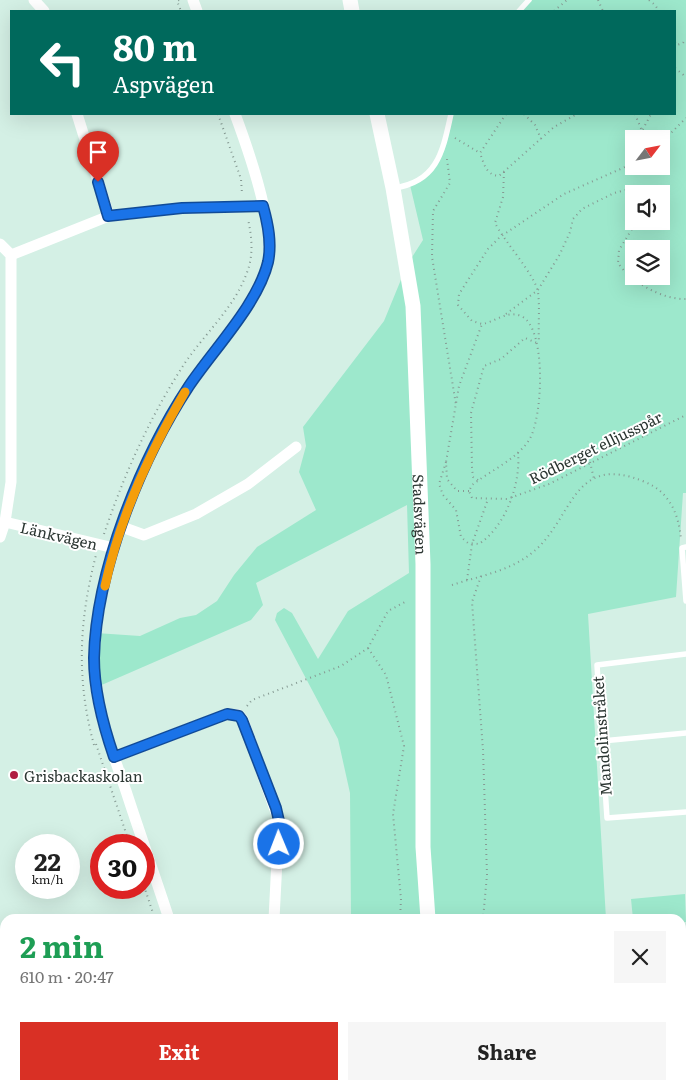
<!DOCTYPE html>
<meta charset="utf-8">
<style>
:root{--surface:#fff;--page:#f6f6f6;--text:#222;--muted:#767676;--accent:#d93025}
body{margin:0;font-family:Literata,serif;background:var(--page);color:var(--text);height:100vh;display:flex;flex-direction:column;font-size:19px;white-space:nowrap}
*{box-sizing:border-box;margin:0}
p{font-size:16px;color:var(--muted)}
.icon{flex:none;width:28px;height:28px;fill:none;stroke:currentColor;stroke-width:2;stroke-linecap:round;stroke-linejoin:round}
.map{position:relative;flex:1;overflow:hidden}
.drawer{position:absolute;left:0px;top:914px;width:686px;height:176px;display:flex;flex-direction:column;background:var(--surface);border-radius:15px 15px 0 0;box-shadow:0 5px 20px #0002}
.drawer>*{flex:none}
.hud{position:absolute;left:10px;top:10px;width:666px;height:105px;border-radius:0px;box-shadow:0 5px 20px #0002;background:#00695c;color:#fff;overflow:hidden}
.needle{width:32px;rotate:58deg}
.fabs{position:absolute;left:625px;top:130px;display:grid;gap:10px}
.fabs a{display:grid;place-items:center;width:45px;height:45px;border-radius:0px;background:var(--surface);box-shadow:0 5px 20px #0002;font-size:25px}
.speed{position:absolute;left:15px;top:834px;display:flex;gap:10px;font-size:25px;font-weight:700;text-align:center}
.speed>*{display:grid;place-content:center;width:65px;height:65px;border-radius:50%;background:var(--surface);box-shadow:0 5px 20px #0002;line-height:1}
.speed small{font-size:12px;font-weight:400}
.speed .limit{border:8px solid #d22;background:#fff;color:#111}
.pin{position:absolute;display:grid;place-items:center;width:42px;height:42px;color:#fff;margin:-51px -21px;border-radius:50% 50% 50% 0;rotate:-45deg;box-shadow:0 0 5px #0007}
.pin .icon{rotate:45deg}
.me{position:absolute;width:55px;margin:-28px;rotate:359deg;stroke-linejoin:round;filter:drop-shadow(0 0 4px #0008)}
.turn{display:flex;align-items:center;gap:18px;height:105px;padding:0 20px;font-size:22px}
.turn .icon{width:65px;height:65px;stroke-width:2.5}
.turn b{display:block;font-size:35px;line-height:42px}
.round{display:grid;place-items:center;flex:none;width:52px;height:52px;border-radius:0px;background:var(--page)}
.overview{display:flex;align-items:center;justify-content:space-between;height:85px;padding:0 20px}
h1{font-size:30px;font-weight:700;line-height:38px;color:#1e9e55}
.button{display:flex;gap:10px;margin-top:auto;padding:10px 20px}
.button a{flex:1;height:58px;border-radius:0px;background:var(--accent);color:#fff;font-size:20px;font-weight:700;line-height:58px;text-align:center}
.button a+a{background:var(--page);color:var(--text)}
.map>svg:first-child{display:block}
.green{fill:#9de8cc;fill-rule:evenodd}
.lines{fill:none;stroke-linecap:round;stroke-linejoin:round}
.path{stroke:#869a93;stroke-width:2;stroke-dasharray:1 4;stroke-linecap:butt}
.service{stroke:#fff;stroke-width:5.5}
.minor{stroke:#fff;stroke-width:11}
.secondary{stroke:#fff;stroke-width:15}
.route-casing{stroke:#114b97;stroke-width:12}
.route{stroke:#1a73e8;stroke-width:9}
.slow{stroke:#f59e0b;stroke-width:9}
.poi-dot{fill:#b01d42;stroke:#fff;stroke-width:2}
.labels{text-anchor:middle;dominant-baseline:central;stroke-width:4;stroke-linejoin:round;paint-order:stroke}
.street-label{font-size:15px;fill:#2b3632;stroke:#fff}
.poi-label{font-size:15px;fill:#2b3632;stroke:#fff;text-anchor:start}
</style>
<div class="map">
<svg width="686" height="1089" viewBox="0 0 686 1089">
<rect width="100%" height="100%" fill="#d4f0e5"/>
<g class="green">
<path d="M 529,0 L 686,0 L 686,493 L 683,493 L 676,597 L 588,614 L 606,919 L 351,919 L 350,793 L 338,739 L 275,620 L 277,613 L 284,608 L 292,613 L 318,659 L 348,611 L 409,573 L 407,505 L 256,583 L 263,605 L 251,620 L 97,687 L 96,633 L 140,636 L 180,618 L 196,615 L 217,601 L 234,575 L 257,547 L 316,510 L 299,472 L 306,446 L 303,427 L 384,321 L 407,265 L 423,240 L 410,185 C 443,162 442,151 451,114 L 675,114 L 675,11 L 519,11 ZM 634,139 L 661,139 L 661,166 L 634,166 ZM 634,194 L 661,194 L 661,221 L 634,221 ZM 634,249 L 661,249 L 661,276 L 634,276 Z"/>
<path d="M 685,894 L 686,922 L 681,922 L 681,919 L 633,919 L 631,899 Z"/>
<path d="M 307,1085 L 615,1085 L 615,1089 L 305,1089 Z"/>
</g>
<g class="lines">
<g class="path">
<path d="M 179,0 L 177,1 L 181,11"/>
<path d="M 598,0 L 603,11"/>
<path d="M 649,0 L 655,5 L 659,11"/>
<path d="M 554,11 L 567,0"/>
<path d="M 675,42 L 677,45 L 683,43 L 686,39"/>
<path d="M 675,68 L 686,77"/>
<path d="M 218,114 L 241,179 L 242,194"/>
<path d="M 506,114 L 480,153 C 484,164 486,175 499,176 L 554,127 L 577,114"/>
<path d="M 524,114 L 535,125 L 541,139"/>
<path d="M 635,114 L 642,131 L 651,114"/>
<path d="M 455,138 L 480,153"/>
<path d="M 661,143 L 686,118"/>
<path d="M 447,159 L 450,183 L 433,211 L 432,257 L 456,405"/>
<path d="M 634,163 L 564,194 L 500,237 L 488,249 L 459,294 L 458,305 L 472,321 L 482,324 C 495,322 507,310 521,316 C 547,327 543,419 529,440 C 517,459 490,471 472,485 L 469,491 L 472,498 L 507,499 L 549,484 L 686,415"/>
<path d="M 504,172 L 503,197 L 495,223 C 504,241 535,275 538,292 C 540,308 538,326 539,342"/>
<path d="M 637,221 L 619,250 L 618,263 C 631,282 663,300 686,299"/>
<path d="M 506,314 L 538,290 L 560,254 L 570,232 L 573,219 L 582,209 L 614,193 L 633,188 L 642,194"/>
<path d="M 446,462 L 439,484 L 443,495 L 456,510 L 461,537 L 468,543 L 479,544 C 506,526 521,483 518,452"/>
<path d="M 590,462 L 594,479"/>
<path d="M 478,480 L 473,477 L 472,468 L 471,413 L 484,366 L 501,359 L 525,338 L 537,343"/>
<path d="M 469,491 L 457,491 L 447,479 L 446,462 L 459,386 L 482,324"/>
<path d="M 104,534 C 124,475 148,421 181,369 C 201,337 233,310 246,275 C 254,256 252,238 248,219"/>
<path d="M 481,576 L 472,602 L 483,750 L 487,875 L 483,919"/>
<path d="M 467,580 L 472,544 L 488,499"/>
<path d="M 452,585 C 479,576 511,571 533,552 C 573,520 572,451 645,482 C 670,492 679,515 681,540"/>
<path d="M 368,648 L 386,675 L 404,746 L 393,814 L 401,899 L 400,919"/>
<path d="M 247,706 L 252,700 L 341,666 L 368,648 L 388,611 L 405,602"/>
<path d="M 96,744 L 130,845"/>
<path d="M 94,745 C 76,679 79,621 96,555"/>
<path d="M 144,886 L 155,919"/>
<path d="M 0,970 L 5,968"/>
<path d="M 369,1089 L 370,1085"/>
<path d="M 475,1089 L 479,1085"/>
<path d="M 481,1089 L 482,1085"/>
</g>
<g class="service">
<path d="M 519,11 L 529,0"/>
<path d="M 394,188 C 438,182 443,150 451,114"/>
<path d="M 686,547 L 682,548 L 686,601"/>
<path d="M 686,654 L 597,665 L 607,818 L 686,812"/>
<path d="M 602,741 L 686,733"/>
<path d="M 681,997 L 686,997"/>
<path d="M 681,1077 L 686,1077"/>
</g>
<g class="minor">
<path d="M 34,0 L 44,11"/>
<path d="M 193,0 L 197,11"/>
<path d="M 77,114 L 109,216"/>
<path d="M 0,244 L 11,255 L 11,482 L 5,522 L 0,537"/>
<path d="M 11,255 L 109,216 L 182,208 L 263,206"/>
<path d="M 5,522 L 114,548"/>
<path d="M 122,527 L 144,535 L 196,514 L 248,484 L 296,447"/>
<path d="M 114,757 L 227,714 L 239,715 L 243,720 L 279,821 L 274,919"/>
<path d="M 169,919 C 155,876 140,834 126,791 C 111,748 93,703 94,657 C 97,568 141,458 190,385 C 211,353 262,297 268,261 C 275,224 248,149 235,114"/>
<path d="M 0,1068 L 5,1067"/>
<path d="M 143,1085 L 148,1089"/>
</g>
<g class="secondary">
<path d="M 350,0 L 352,11"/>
<path id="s1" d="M 377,114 L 393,188 L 413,306 L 423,564 L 423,847 L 428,919"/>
<path d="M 440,1085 L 441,1089"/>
</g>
</g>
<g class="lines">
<defs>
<path id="route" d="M 98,182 L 108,216 L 182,208 L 263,206 C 268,224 272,243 268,262 C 258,304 213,350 189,386 C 141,459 96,570 94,658 C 94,692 103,725 114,757 L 227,714 L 239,716 L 242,720 L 276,808 L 279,821 L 279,844"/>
</defs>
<use href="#route" class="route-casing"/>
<use href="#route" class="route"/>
<path class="slow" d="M 105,586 C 120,517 149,453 185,392"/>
</g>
<circle class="poi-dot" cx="14" cy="775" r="5"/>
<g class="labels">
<g class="street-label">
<text transform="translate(595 447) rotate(-26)">Rödberget elljusspår</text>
<text stroke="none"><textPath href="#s1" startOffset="404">Stadsvägen</textPath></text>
<text transform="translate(59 535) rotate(13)">Länkvägen</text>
<text transform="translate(601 736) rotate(-94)">Mandolinstråket</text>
</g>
<g class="poi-label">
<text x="24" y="775">Grisbackaskolan</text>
</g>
</g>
</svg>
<div class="fabs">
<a><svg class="needle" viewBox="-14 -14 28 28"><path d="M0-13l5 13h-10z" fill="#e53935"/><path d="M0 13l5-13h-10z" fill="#767676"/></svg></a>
<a><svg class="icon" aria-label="sound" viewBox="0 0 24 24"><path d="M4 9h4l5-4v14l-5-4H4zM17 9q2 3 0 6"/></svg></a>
<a><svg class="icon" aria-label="layers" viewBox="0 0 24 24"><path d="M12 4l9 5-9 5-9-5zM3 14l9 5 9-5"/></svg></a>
</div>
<div class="speed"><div>22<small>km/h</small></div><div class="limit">30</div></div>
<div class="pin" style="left:98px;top:182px;background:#d93025"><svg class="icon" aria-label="arrive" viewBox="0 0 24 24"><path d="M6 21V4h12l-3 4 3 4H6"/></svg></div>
<svg class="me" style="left:279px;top:844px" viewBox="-20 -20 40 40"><circle r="17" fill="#1a73e8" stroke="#fff" stroke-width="3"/><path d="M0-11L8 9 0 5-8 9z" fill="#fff"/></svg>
<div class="hud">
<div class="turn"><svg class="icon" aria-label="left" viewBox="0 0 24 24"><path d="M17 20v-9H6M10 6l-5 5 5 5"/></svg><div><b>80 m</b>Aspvägen</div></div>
</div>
<section class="drawer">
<div class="overview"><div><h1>2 min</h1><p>610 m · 20:47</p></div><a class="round"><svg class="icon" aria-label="close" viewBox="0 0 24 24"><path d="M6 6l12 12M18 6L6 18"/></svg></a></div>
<div class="button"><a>Exit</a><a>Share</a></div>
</section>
</div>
